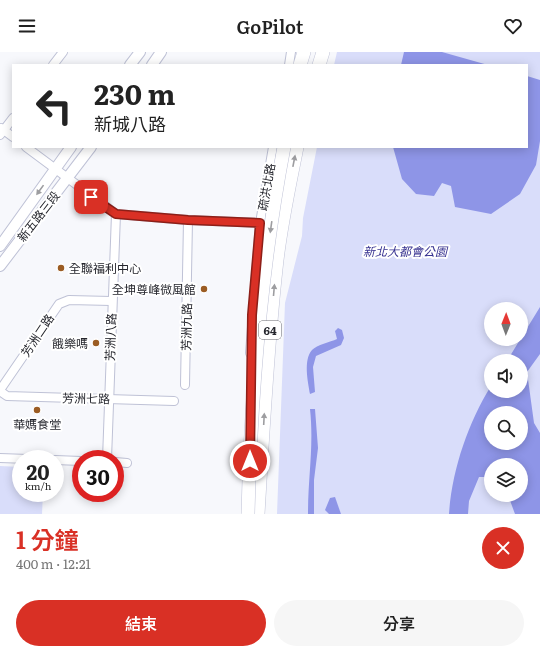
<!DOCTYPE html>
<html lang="zh-TW">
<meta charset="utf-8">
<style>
:root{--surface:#fff;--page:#f6f6f6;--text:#222;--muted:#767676;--accent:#d93025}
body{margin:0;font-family:Literata,"Noto Sans TC",serif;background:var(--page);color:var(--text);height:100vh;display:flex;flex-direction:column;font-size:15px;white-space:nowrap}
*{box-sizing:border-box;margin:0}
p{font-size:13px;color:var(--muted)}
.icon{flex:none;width:22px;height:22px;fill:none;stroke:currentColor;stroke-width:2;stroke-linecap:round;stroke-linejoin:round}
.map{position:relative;height:462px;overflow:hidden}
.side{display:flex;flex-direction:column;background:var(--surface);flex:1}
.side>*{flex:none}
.top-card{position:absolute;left:12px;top:12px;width:516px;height:84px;border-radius:0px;box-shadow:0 2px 10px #0003;background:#fff;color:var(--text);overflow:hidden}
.needle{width:26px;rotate:1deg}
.controls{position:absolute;left:484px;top:250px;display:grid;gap:8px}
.controls a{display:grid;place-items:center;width:44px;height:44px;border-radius:50%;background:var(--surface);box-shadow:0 2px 10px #0003;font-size:20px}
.speed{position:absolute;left:12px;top:398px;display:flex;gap:8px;font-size:20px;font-weight:700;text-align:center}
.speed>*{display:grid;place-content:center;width:52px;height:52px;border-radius:50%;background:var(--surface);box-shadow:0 2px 10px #0003;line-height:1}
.speed small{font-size:10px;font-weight:400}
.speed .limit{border:6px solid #d22;background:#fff;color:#111}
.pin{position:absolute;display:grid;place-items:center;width:34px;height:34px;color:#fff;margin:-17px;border-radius:8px;box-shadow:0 2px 6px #0006}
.me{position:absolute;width:44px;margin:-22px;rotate:0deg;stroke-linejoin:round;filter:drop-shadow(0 0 3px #0008)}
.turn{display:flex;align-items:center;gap:14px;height:84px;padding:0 16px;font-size:18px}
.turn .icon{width:52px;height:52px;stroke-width:2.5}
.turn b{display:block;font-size:28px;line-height:34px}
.round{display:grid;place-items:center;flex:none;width:42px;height:42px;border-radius:21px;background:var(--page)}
.head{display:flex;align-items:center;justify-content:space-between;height:68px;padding:0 16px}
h1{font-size:24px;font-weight:600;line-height:30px;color:var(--accent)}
.cta{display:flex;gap:8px;margin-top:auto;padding:8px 16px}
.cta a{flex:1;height:46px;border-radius:24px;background:var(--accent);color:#fff;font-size:16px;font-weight:600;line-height:46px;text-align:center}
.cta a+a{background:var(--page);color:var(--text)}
header{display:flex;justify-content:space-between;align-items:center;height:52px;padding:0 16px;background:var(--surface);font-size:18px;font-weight:600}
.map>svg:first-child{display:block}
.green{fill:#d9ddfa;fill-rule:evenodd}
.water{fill:#8e95e7;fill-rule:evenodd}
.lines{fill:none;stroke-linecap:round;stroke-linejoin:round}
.minor-casing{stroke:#bfc2d6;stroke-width:10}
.tertiary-casing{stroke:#bfc2d6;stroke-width:12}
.trunk-casing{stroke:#bfc2d6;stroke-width:14}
.minor{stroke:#fff;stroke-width:8}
.tertiary{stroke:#fff;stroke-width:10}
.trunk{stroke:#fff;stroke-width:13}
.trunk-bridge-casing{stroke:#bfc2d6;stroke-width:14;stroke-linecap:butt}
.trunk-bridge{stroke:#fff;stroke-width:13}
.oneway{fill:#9d9da0}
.route-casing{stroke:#8d1f18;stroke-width:10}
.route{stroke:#d93025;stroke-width:7}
.poi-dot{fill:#9b5c23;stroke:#fff;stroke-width:1.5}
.labels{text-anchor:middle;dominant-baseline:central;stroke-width:4;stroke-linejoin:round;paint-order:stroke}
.shield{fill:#fff;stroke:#66676c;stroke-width:1}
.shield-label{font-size:11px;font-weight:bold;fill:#25262d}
.street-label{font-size:12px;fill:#25262d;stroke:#fff}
.park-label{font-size:12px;font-style:italic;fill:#383391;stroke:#fff}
.poi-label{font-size:12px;fill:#25262d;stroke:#fff;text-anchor:end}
</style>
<header><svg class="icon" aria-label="menu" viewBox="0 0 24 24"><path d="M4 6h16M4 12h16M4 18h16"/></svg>GoPilot<svg class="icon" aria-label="heart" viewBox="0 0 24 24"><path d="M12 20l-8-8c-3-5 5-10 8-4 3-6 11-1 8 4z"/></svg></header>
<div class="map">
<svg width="540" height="462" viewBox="0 0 540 462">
<rect width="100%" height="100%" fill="#f7f8fc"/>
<g class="green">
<path d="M 337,0 L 540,0 L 540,462 L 277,462 L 285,251 L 302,184 L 303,166 L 317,95 L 527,95 L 527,13 L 334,13 ZM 491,257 L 521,257 L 521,287 L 491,287 ZM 491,309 L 521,309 L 521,339 L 491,339 ZM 491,361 L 521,361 L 521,391 L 491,391 ZM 491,413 L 521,413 L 521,443 L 491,443 Z"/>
<path d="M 0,414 L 21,415 L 21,441 L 43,441 L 42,462 L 0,462 Z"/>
</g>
<g class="water">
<path d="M 404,0 L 442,0 L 488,13 L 401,13 Z"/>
<path d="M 527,24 L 540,28 L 540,89 L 536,113 L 520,142 L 491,162 L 455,155 L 451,134 L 442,131 L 434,144 L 416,142 L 402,127 L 393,95 L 527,95 Z"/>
<path d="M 540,255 L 540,302 L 527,320 L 534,371 L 540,381 L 540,462 L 515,462 L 508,443 L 521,443 L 521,413 L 491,413 L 491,433 L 486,425 L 479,425 L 469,449 L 468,462 L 449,462 C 452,418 468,371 491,334 L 491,339 L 521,339 L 521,309 L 507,309 ZM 491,361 L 521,361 L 521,391 L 491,391 Z"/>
<path d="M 338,276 L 342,278 L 344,286 L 341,293 L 316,304 L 313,315 L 315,340 L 310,342 C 308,330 303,308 312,298 C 317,293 330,290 337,287 L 335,279 Z"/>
<path d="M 310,357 L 315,357 L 318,396 L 314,428 L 314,462 L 308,462 C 308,425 314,394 310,357 Z"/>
<path d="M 335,445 L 341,462 L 329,462 L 325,458 L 330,446 Z"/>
</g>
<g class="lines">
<defs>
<g id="minor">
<path d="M 53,13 L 63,0"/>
<path d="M 289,13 L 291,0"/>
<path d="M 1,76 L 13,85"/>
<path d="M 0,83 L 13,66"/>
<path d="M 26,95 L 116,162 L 188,168 L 260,171"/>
<path d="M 250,301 L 260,171 L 273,95"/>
<path d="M 185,333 L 188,168"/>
<path d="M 0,338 L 59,252 L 69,248 L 111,249"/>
<path d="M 0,339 L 7,344 L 174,349"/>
<path d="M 0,406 L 28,407"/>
<path d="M 107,407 L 116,162"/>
<path d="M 55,408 L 81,409"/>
<path d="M 115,410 L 127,411"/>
</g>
<g id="tertiary">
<path d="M 130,13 L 140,0"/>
<path d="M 152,13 L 161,0"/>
<path d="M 0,194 L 71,95"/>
<path d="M 0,214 L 91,95"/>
</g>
<g id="trunk">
<path d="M 300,13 L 304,0"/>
<path d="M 319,13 L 323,0"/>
<path d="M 258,462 C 263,380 267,299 276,217 C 280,176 289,136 297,95"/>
</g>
</defs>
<use href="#minor" class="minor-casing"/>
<use href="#tertiary" class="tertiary-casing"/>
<use href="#trunk" class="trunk-casing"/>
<use href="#minor" class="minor"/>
<use href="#tertiary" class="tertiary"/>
<use href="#trunk" class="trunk"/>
<defs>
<path id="trunk-bridge" d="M 248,462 C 251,339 261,216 284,95"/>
</defs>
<use href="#trunk-bridge" class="trunk-bridge-casing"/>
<use href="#trunk-bridge" class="trunk-bridge"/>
</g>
<defs><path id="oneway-solid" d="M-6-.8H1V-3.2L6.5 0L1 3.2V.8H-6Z"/></defs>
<g class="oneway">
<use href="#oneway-solid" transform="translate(294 109) rotate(-79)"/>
<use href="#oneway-solid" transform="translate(40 138) rotate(126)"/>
<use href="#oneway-solid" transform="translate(271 175) rotate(98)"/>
<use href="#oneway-solid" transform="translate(274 238) rotate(-85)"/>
<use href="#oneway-solid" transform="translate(264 367) rotate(-87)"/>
</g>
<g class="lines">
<defs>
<path id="route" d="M 91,145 L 116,162 L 188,168 L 260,171 L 252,263 L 250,409"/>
</defs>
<use href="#route" class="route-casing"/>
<use href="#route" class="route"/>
</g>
<g class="poi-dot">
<circle cx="61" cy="216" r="4"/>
<circle cx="204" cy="237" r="4"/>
<circle cx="96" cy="291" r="4"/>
<circle cx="37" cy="358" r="4"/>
</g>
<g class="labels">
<rect class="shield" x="259" y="269" width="22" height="18" rx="3"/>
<g class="shield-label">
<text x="270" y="278">64</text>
</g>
<g class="street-label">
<text transform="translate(266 135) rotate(-80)">疏洪北路</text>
<text transform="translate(38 164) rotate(-52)">新五路三段</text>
<text transform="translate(186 275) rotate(-89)">芳洲九路</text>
<text transform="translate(37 283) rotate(-56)">芳洲二路</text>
<text transform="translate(110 285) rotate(-88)">芳洲八路</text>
<text transform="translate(86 346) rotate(1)">芳洲七路</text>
</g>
<g class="park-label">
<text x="405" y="199">新北大都會公園</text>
</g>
<g class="poi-label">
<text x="69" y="216" text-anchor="start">全聯福利中心</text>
<text x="196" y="237">全坤尊峰微風館</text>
<text x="88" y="291">餓樂嗎</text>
<text x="37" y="372" text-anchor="middle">華媽食堂</text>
</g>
</g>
</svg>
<div class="controls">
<a><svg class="needle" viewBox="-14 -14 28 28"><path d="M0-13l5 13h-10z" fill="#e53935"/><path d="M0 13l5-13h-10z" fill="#767676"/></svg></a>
<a><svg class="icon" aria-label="sound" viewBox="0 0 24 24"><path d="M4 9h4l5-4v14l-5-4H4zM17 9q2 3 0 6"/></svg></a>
<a><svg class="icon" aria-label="search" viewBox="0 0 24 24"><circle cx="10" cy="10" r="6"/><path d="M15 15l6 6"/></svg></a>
<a><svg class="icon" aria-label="layers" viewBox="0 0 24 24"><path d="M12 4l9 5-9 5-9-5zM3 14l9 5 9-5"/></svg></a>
</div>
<div class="speed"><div>20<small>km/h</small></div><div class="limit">30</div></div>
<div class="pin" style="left:91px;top:145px;background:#d93025"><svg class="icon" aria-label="arrive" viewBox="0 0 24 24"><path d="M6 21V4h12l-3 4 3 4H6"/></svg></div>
<svg class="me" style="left:250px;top:409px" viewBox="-20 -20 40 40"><circle r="17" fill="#d93025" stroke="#fff" stroke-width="3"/><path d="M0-11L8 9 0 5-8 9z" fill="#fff"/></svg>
<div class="top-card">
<div class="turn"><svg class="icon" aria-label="left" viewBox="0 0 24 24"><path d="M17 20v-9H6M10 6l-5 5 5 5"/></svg><div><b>230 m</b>新城八路</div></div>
</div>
</div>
<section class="side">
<div class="head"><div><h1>1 分鐘</h1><p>400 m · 12:21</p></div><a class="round" style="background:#d93025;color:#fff"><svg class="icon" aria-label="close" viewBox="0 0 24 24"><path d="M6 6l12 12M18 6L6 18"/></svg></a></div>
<div class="cta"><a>結束</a><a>分享</a></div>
</section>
